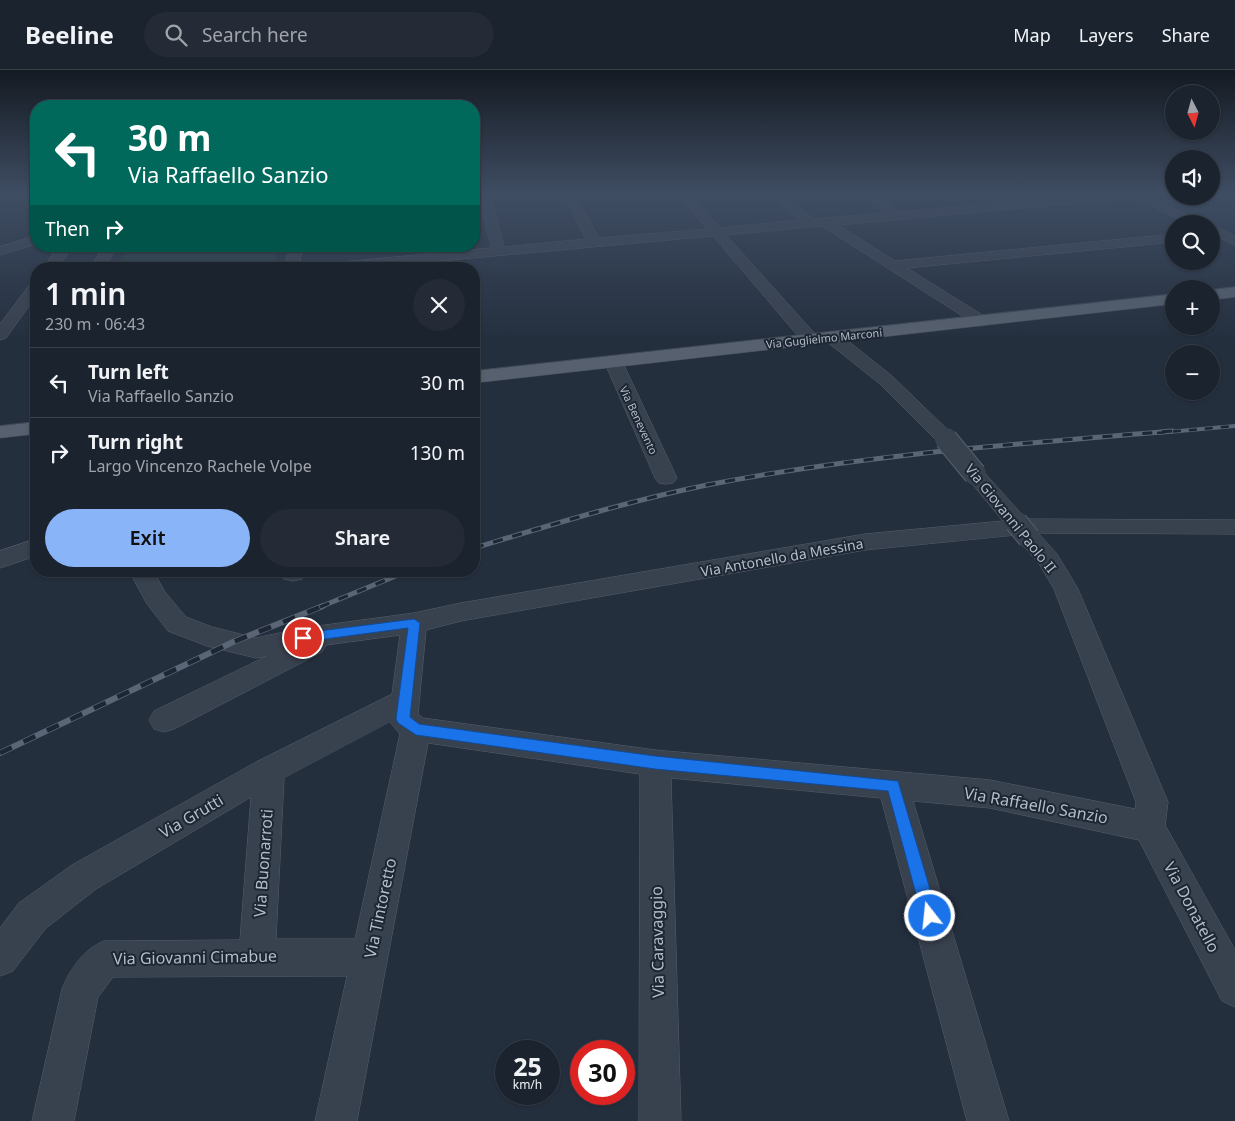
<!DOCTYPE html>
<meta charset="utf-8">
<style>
:root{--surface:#1b232e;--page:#242b36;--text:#f1f3f6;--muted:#a0a4aa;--line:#39404a;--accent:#8ab4f8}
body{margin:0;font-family:"Noto Sans",sans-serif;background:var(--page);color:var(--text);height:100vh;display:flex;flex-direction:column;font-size:19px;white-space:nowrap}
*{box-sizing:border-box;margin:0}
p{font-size:16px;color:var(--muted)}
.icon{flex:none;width:28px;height:28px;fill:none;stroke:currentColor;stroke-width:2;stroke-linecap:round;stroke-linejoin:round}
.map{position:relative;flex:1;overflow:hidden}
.side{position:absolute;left:30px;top:192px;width:450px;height:315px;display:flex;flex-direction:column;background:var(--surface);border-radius:20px;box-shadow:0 1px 4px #0004,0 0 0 1px var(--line)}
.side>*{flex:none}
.top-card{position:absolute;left:30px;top:30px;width:450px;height:152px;border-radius:20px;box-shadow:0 1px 4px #0004,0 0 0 1px var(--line);background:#00695c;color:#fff;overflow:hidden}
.needle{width:32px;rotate:174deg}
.fabs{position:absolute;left:1165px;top:15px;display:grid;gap:10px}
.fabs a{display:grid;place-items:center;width:55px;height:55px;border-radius:50%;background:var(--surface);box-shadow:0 1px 4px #0004,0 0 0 1px var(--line);font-size:25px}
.speed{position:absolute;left:495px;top:970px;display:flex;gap:10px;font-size:25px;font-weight:700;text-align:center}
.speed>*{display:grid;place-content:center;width:65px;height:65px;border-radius:50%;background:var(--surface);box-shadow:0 1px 4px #0004,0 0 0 1px var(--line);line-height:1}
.speed small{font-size:12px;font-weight:400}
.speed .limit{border:8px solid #d22;background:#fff;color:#111}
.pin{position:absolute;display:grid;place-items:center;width:42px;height:42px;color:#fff;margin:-21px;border:2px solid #fff;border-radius:50%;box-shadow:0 1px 5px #0007}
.me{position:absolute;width:55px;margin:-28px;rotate:344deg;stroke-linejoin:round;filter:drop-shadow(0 0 4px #0008)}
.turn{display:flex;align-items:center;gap:18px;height:105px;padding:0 15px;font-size:22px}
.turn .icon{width:65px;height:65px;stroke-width:2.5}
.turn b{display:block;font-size:35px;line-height:42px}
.then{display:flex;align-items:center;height:48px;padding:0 15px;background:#0003;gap:10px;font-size:19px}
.round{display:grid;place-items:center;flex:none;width:52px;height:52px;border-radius:26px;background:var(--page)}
.overview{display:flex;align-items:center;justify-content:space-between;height:85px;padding:0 15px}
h1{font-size:30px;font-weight:600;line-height:38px}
.action{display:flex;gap:10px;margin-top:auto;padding:10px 15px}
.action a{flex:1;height:58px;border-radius:30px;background:var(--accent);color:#111;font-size:20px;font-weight:600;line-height:58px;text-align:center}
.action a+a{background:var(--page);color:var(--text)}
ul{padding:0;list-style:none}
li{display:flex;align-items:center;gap:15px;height:70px;padding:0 15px;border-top:1px solid var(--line)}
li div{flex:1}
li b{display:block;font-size:19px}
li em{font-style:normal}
header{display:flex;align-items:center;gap:30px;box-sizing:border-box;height:70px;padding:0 25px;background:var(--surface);border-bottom:1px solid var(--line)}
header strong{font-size:24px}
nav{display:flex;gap:28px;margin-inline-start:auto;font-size:18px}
.search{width:350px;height:45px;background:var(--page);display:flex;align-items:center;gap:12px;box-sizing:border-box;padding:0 18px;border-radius:28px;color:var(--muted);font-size:19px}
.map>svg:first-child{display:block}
.green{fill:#263c3f}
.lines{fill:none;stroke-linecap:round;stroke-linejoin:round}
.minor-casing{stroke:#565f6c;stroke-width:1}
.major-casing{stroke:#414a57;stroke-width:1}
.minor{fill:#38414e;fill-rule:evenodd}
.major{fill:#56606e;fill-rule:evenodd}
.rail-far2-casing{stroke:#5a6575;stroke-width:4}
.rail-far1-casing{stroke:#5a6575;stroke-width:5}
.rail-casing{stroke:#5a6575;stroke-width:6}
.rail-far2{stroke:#1d2633;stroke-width:2.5;stroke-dasharray:8;stroke-linecap:butt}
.rail-far1{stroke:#1d2633;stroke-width:3;stroke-dasharray:10;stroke-linecap:butt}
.rail{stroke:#1d2633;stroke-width:4.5;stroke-dasharray:13;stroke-linecap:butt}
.minor-bridge-casing{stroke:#565f6c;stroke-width:24;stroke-linecap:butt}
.minor-bridge{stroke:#38414e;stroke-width:22}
.route{fill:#1a73e8;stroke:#114b97}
.labels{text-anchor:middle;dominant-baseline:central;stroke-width:4;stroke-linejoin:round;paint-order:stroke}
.far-street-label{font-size:11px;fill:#b4bcc9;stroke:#1d2633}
.street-label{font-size:14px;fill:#b4bcc9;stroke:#1d2633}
.near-street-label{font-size:16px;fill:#b4bcc9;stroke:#1d2633}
</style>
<header>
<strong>Beeline</strong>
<div class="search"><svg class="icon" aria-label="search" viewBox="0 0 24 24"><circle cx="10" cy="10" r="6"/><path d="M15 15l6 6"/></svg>Search here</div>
<nav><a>Map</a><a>Layers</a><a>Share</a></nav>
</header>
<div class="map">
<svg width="1235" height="1051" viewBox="0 0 1235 1051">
<rect width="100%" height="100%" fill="#242f3e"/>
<path class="green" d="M 128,176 L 278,176 L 273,199 L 115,199 Z"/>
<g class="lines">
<defs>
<g id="minor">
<path d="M 478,123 L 490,123 L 504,177 L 586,169 L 562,123 L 574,123 L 599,168 L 707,159 L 677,123 L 689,123 L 720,158 L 799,150 L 769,123 L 782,123 L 813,149 L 885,143 L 859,123 L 873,123 L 900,142 L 1109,123 L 1143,123 L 1205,154 L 1188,154 L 1135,128 L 838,155 L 895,191 L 1174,164 L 1174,172 L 907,198 L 987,248 L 989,251 L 981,256 L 975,254 L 822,156 L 726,165 L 816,265 L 818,269 L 816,273 L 804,273 L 713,166 L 352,199 L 284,199 L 289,176 L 303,176 L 299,196 L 491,178 Z"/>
<path d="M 1219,123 L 1235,123 L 1235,131 Z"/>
<path d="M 1211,155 L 1235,166 L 1235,175 L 1211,164 Z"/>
<path d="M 36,166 L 36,174 L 0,185 L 0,177 Z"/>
<path d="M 59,176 L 73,176 L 57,199 L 43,199 Z"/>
<path d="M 104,176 L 118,176 L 104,199 L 90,199 Z"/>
<path d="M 323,176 L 337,176 L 337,178 L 330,182 L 325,181 Z"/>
<path d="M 36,212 L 36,226 L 6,268 L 0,270 L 0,254 L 31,213 Z"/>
<path d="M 832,262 L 838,263 L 892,306 L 953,365 L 956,369 L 953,373 L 939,373 L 880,314 L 826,271 L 824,267 L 826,263 Z"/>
<path d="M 613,286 L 619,287 L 622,291 L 677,408 L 673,413 L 666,414 L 659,413 L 655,408 L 604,291 L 607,287 Z"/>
<path d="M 975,398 L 982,400 L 1026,449 L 1235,450 L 1235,464 L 1038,463 L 1057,484 L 1078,519 L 1168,732 L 1165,755 L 1235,880 L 1235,937 L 1222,931 L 1139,770 L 990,738 L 913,731 L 1009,1051 L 967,1051 L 881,728 L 671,708 L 681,1051 L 639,1051 L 640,704 L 428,673 L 357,1051 L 315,1051 L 347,906 L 113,907 L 98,927 L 74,1051 L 32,1051 L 62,919 C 70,899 84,879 104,871 L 240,870 L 251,727 L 96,819 L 45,859 L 13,901 L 0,906 L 0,858 L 19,833 L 72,795 L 258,691 L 392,624 L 400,565 L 326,575 L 322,582 L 174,659 L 164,662 L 154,659 L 149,650 L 154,641 L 267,586 L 256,588 L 207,576 L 168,561 L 147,534 L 129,501 L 153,501 L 165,522 L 186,547 L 212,557 L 256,568 L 303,558 L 414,543 L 461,533 L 865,464 L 1003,451 L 964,404 L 968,400 ZM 1019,465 L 1017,468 L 1040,495 L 1054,519 L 1136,732 L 1135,739 L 990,710 L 655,680 L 423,648 L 418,644 L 426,560 L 461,551 L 865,480 ZM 390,652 L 400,664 L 355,869 L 276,869 L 284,708 Z"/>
<path d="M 36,469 L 36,486 L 0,498 L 0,481 Z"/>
<path d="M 281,501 L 305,501 L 302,509 L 293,511 L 284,509 Z"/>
</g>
<g id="major">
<path d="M 1235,217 L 1235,227 L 1211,230 L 1211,220 Z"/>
<path d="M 1174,224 L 1174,234 L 474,313 L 474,301 Z"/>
<path d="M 36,352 L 36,364 L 0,368 L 0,356 Z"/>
</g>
</defs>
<use href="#minor" class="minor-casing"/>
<use href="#major" class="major-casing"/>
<use href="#minor" class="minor"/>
<use href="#major" class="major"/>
<defs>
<path id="rail-far2" d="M 1157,363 L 1235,356"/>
<g id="rail-far1">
<path d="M 474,478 C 551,455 628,431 707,415 C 860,385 1017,374 1172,361"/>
<path d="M 320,537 L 408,501"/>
</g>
<path id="rail" d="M 0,683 L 233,572 L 323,536"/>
</defs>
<use href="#rail-far2" class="rail-far2-casing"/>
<use href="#rail-far1" class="rail-far1-casing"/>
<use href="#rail" class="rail-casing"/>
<use href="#rail-far2" class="rail-far2"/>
<use href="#rail-far1" class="rail-far1"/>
<use href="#rail" class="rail"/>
<defs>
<g id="minor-bridge">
<path d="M 946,369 L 975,404"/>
<path d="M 1016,452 L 1029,468"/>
</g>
</defs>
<use href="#minor-bridge" class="minor-bridge-casing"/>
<use href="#minor-bridge" class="minor-bridge"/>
</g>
<linearGradient id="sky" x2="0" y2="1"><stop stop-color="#141a22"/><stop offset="0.46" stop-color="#3f4d63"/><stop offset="1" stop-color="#3f4d63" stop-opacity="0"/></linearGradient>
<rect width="1235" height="270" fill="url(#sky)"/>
<path class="route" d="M 414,549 L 420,553 L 410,647 L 419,654 L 655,686 L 898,711 L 938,846 L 936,852 L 930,854 L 924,852 L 922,846 L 888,721 L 655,699 L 416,665 L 398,653 L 396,649 L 408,558 L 303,572 L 297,568 L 303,563 Z"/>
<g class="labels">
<g class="far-street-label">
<text transform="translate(824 268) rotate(-6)">Via Guglielmo Marconi</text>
<text transform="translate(639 350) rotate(65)">Via Benevento</text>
</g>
<g class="street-label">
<text transform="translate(1011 448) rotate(51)">Via Giovanni Paolo II</text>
<text transform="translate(782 487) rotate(-10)">Via Antonello da Messina</text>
</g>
<g class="near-street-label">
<text transform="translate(1036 735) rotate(10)">Via Raffaello Sanzio</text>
<text transform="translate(191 746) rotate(-30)">Via Grutti</text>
<text transform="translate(263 793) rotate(-86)">Via Buonarroti</text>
<text transform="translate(1192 837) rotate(62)">Via Donatello</text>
<text transform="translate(380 838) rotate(-78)">Via Tintoretto</text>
<text transform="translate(657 872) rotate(-91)">Via Caravaggio</text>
<text transform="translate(195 887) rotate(-1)">Via Giovanni Cimabue</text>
</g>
</g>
</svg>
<div class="fabs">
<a><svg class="needle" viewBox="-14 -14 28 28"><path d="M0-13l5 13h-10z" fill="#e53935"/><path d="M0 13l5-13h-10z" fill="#a0a4aa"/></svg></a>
<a><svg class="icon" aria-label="sound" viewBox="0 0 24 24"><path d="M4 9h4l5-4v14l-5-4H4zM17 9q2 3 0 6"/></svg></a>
<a><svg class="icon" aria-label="search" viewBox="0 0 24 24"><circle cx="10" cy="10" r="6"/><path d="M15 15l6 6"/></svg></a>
<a>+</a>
<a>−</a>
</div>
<div class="speed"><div>25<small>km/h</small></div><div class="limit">30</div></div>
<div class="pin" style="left:303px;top:568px;background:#d93025"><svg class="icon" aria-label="arrive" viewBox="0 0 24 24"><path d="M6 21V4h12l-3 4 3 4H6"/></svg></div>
<svg class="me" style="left:930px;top:846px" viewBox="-20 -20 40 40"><circle r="17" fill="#1a73e8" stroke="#fff" stroke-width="3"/><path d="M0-11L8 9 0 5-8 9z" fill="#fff"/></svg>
<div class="top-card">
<div class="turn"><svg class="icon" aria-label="left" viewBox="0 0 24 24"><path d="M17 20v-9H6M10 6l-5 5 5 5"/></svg><div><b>30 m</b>Via Raffaello Sanzio</div></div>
<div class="then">Then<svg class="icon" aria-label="right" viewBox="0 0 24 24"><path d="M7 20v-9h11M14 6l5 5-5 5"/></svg></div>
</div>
<section class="side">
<div class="overview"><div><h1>1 min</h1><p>230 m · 06:43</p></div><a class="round"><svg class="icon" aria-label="close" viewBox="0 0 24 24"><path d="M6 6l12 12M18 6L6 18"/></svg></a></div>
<ul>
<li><svg class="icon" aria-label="left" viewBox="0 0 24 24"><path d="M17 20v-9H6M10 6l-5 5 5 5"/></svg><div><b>Turn left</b><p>Via Raffaello Sanzio</p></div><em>30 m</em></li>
<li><svg class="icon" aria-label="right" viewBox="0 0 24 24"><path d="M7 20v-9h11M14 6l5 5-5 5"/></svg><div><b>Turn right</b><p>Largo Vincenzo Rachele Volpe</p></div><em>130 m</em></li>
</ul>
<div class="action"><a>Exit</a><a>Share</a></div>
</section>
</div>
